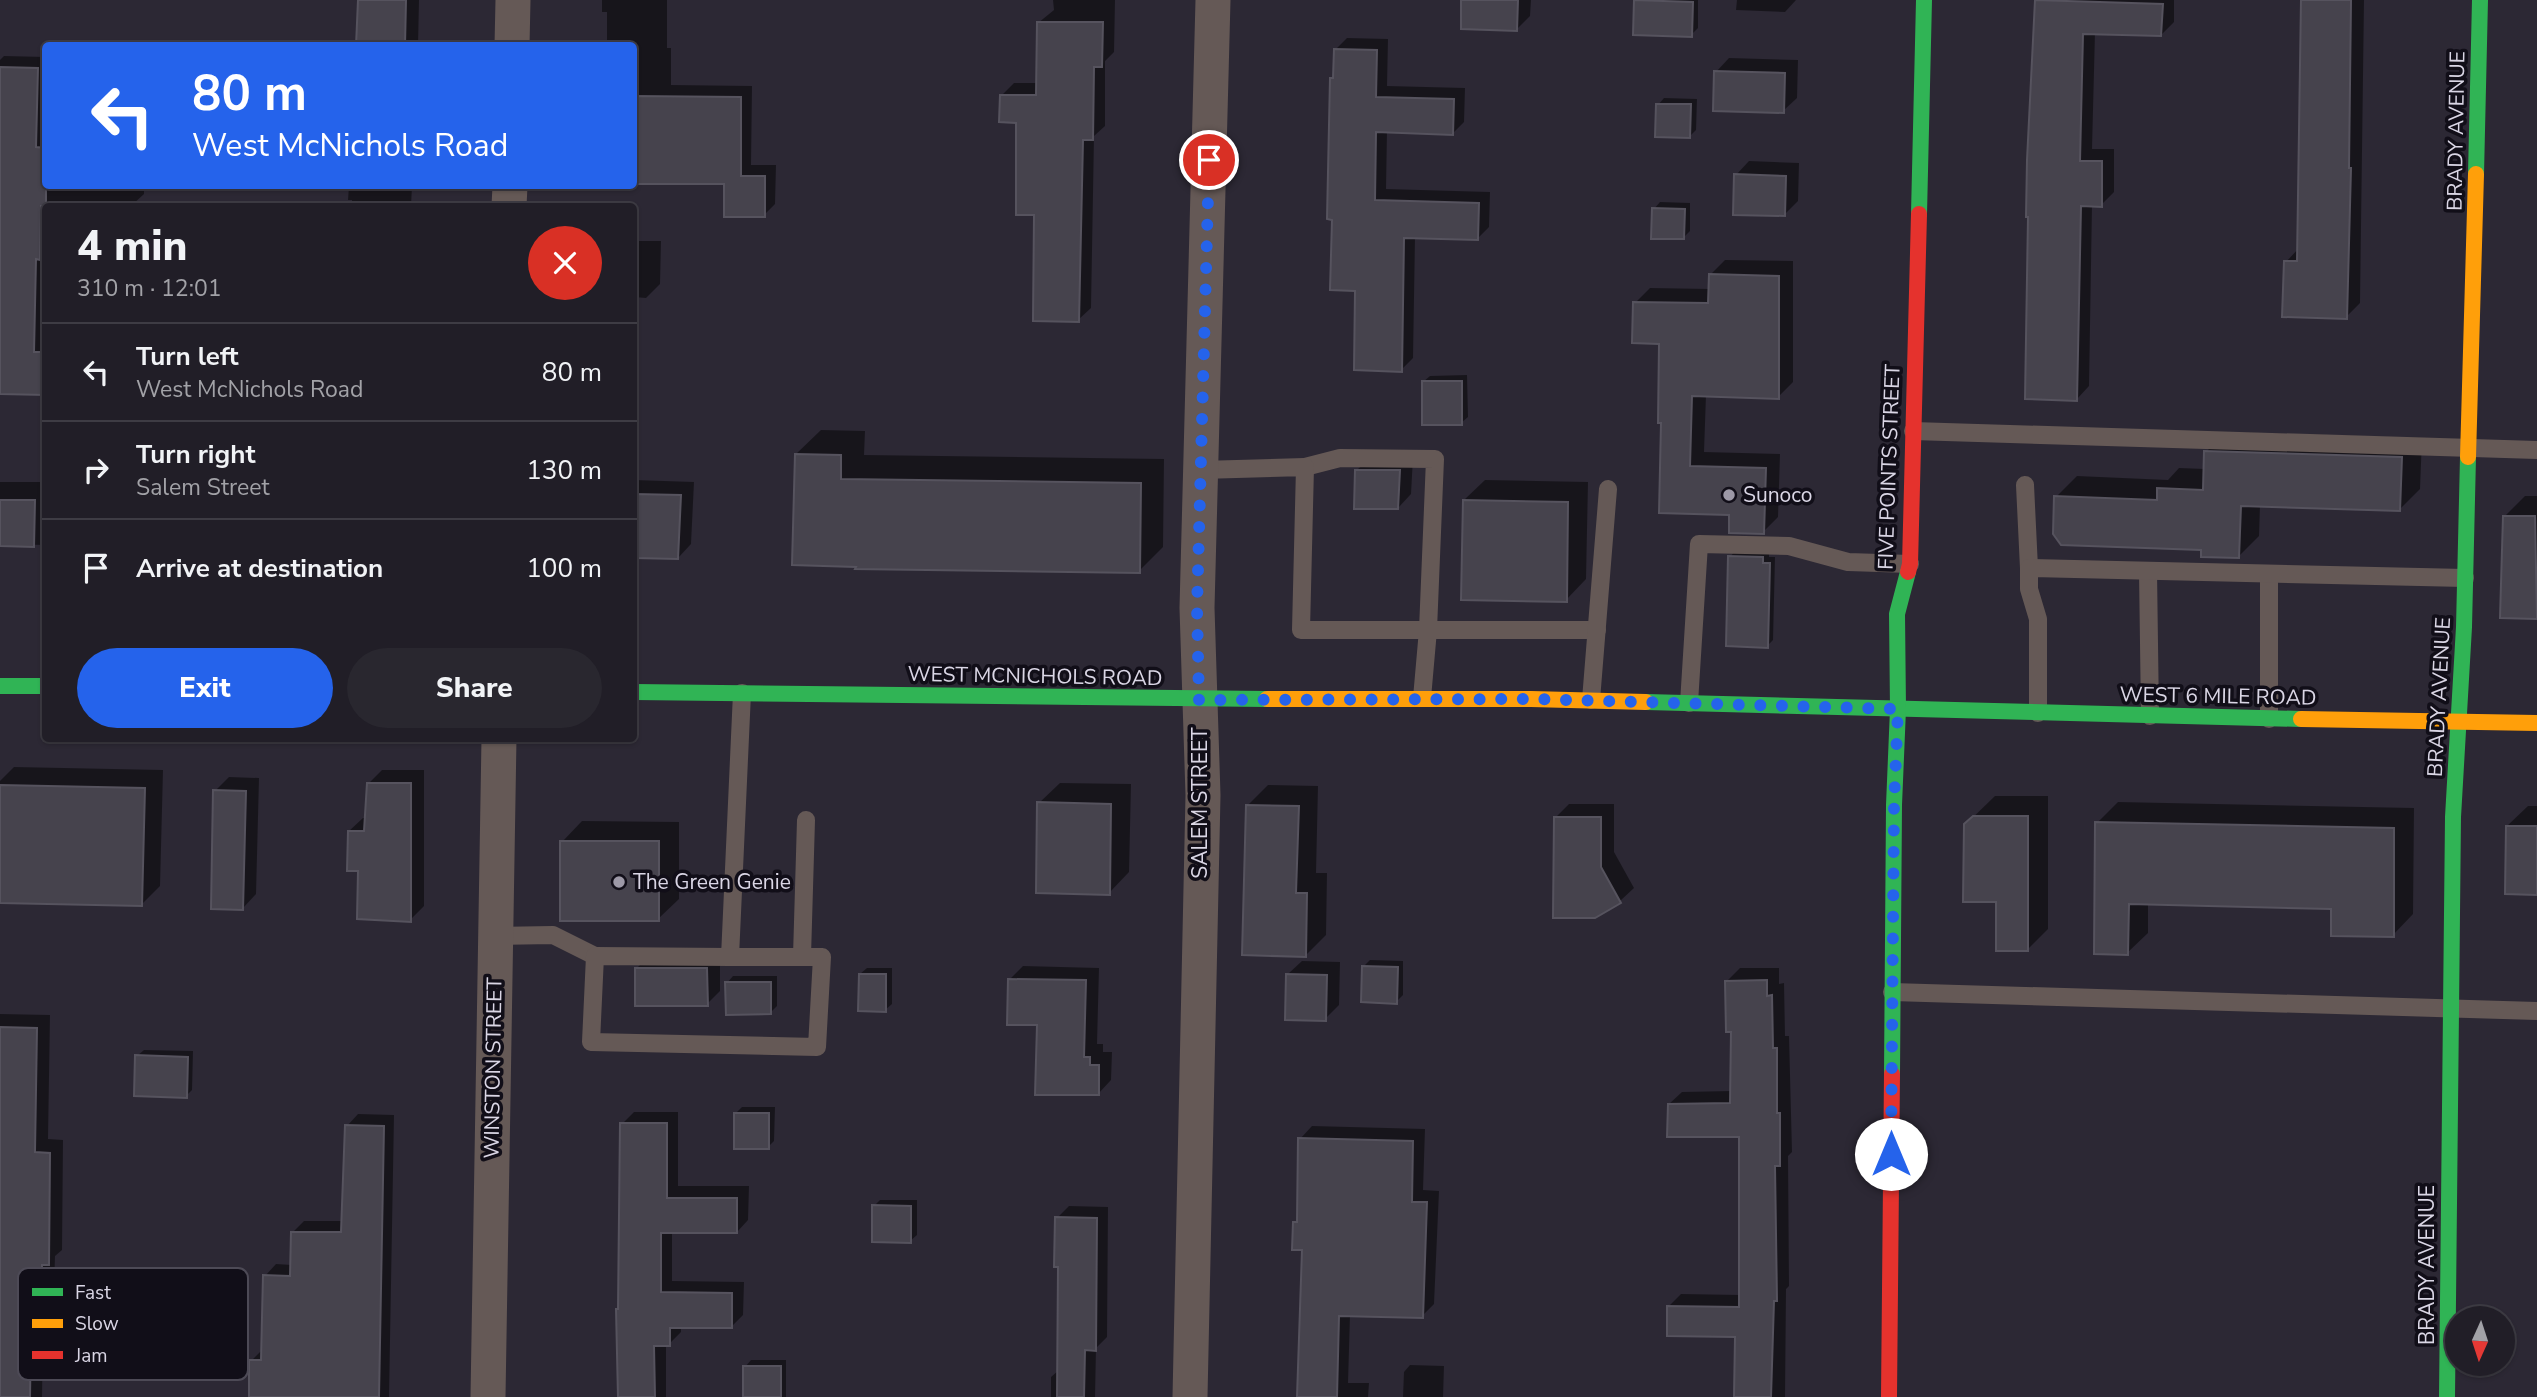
<!DOCTYPE html>
<meta charset="utf-8">
<style>
:root{--surface:#211e27;--page:#29272f;--text:#f1f3f6;--muted:#a2a2a7;--line:#3e3c44;--accent:#2563eb}
body{margin:0;font-family:"Nunito Sans",sans-serif;background:var(--page);color:var(--text);height:100vh;display:flex;flex-direction:column;font-size:26px;white-space:nowrap}
*{box-sizing:border-box;margin:0}
p{font-size:23px;color:var(--muted)}
.icon{flex:none;width:38px;height:38px;fill:none;stroke:currentColor;stroke-width:2;stroke-linecap:round;stroke-linejoin:round}
.map{position:relative;flex:1;overflow:hidden}
.details{position:absolute;left:42px;top:203px;width:595px;height:539px;display:flex;flex-direction:column;background:var(--surface);border-radius:7px;box-shadow:0 2px 5px #0004,0 0 0 2px var(--line)}
.details>*{flex:none}
.top-card{position:absolute;left:42px;top:42px;width:595px;height:147px;border-radius:7px;box-shadow:0 2px 5px #0004,0 0 0 2px var(--line);background:#2563eb;color:#fff;overflow:hidden}
.needle{width:46px;rotate:183deg}
.fabs{position:absolute;left:2445px;top:1306px;display:grid;gap:14px}
.fabs a{display:grid;place-items:center;width:70px;height:70px;border-radius:50%;background:var(--surface);box-shadow:0 2px 5px #0004,0 0 0 2px var(--line);font-size:35px}
.pin{position:absolute;display:grid;place-items:center;width:60px;height:60px;color:#fff;margin:-30px;border:4px solid #fff;border-radius:50%;box-shadow:0 2px 7px #0007}
.me{position:absolute;width:77px;margin:-38px;rotate:0deg;stroke-linejoin:round;filter:drop-shadow(0 0 5px #0008)}
.turn{display:flex;align-items:center;gap:24px;height:147px;padding:0 35px;font-size:32px}
.turn .icon{width:91px;height:91px;stroke-width:2.5}
.turn b{display:block;font-size:49px;line-height:60px}
.round{display:grid;place-items:center;flex:none;width:74px;height:74px;border-radius:37px;background:var(--page)}
.overview{display:flex;align-items:center;justify-content:space-between;height:119px;padding:0 35px}
h1{font-size:42px;font-weight:800;line-height:52px}
.button{display:flex;gap:14px;margin-top:auto;padding:14px 35px}
.button a{flex:1;height:80px;border-radius:42px;background:var(--accent);color:#fff;font-size:28px;font-weight:800;line-height:80px;text-align:center}
.button a+a{background:var(--page);color:var(--text)}
ul{padding:0;list-style:none}
li{display:flex;align-items:center;gap:21px;height:98px;padding:0 35px;border-top:2px solid var(--line)}
li div{flex:1}
li b{display:block;font-size:26px}
li em{font-style:normal}
.map>svg:first-child{display:block}
.shadow{fill:#0007}
.building{fill:#46434d;stroke:#56535e;stroke-width:2}
.lines{fill:none;stroke-linecap:round;stroke-linejoin:round}
.lane{stroke:#655956;stroke-width:18}
.street{stroke:#655956;stroke-width:35}
.fast{stroke:#30b455;stroke-width:16}
.slow{stroke:#ff9f0a;stroke-width:16}
.jam{stroke:#e5322d;stroke-width:16}
.route{stroke:#2563eb;stroke-width:12;stroke-dasharray:0 21.6}
.poi-dot{fill:#9d99a7;stroke:#110e18;stroke-width:2.5}
.labels{text-anchor:middle;dominant-baseline:central;stroke-width:7;stroke-linejoin:round;paint-order:stroke}
.street-label{font-size:21px;fill:#dad6e5;stroke:#110e18}
.poi-label{font-size:21px;fill:#dad6e5;stroke:#110e18;text-anchor:start}
.key{fill:#110e18;stroke:#4d4a56;stroke-width:2}
.key-label{font-size:19px;fill:#dad6e5}
</style>
<div class="map">
<svg width="2537" height="1397" viewBox="0 0 2537 1397">
<rect width="100%" height="100%" fill="#2c2834"/>
<g class="shadow">
<path d="M 359,0 L 419,0 L 418,46 L 358,46 Z"/>
<path d="M 602,0 L 667,0 L 667,48 L 671,48 L 671,85 L 752,86 L 751,165 L 776,165 L 775,204 L 764,215 L 726,183 L 634,183 L 634,46 L 607,46 L 607,12 L 602,12 Z"/>
<path d="M 1053,0 L 1115,0 L 1114,52 L 1105,61 L 1105,126 L 1094,136 L 1091,308 L 1078,320 L 1035,213 L 1018,121 L 1001,96 L 1014,83 L 1038,83 L 1038,23 L 1054,10 Z"/>
<path d="M 1463,0 L 1531,0 L 1530,16 L 1517,29 Z"/>
<path d="M 1636,0 L 1698,0 L 1698,28 L 1691,35 Z"/>
<path d="M 1737,0 L 1796,0 L 1785,12 L 1736,10 Z"/>
<path d="M 2036,0 L 2174,0 L 2174,22 L 2161,35 L 2095,32 L 2092,149 L 2114,149 L 2114,192 L 2101,205 L 2092,205 L 2089,386 L 2077,399 L 2030,215 L 2027,215 L 2032,59 L 2035,56 Z"/>
<path d="M 2301,0 L 2364,0 L 2360,303 L 2346,317 L 2286,262 L 2299,248 Z"/>
<path d="M 1347,38 L 1388,39 L 1387,86 L 1465,88 L 1464,122 L 1453,133 L 1387,131 L 1386,189 L 1490,192 L 1489,227 L 1477,239 L 1415,237 L 1413,358 L 1401,370 L 1357,289 L 1335,76 L 1336,49 Z"/>
<path d="M 4,56 L 46,57 L 46,186 L 144,186 L 144,194 L 131,206 L 46,206 L 46,393 L 0,392 L 0,60 Z"/>
<path d="M 1729,58 L 1798,60 L 1797,98 L 1783,111 L 1716,72 Z"/>
<path d="M 1664,98 L 1697,99 L 1696,130 L 1690,136 L 1658,105 Z"/>
<path d="M 1749,161 L 1799,163 L 1798,201 L 1784,215 L 1736,175 Z"/>
<path d="M 349,186 L 412,186 L 411,206 L 352,206 L 352,200 L 348,200 Z"/>
<path d="M 1660,202 L 1690,203 L 1690,231 L 1683,238 L 1654,209 Z"/>
<path d="M 634,241 L 661,241 L 660,284 L 646,298 L 634,297 Z"/>
<path d="M 1725,260 L 1793,261 L 1793,382 L 1778,397 L 1706,395 L 1704,452 L 1780,454 L 1778,517 L 1763,532 L 1731,513 L 1661,511 L 1663,421 L 1661,342 L 1635,303 L 1650,288 L 1710,289 L 1710,275 Z"/>
<path d="M 1467,375 L 1468,417 L 1461,423 L 1423,382 L 1430,376 Z"/>
<path d="M 821,430 L 865,431 L 864,455 L 1164,459 L 1163,547 L 1139,571 L 857,567 L 796,454 Z"/>
<path d="M 2226,432 L 2422,438 L 2420,489 L 2400,509 L 2260,505 L 2259,536 L 2238,557 L 2203,548 L 2056,497 L 2077,476 L 2168,480 L 2179,468 L 2205,469 L 2206,452 Z"/>
<path d="M 1371,457 L 1413,457 L 1411,494 L 1398,508 L 1357,470 Z"/>
<path d="M 634,480 L 694,482 L 691,544 L 678,558 L 634,556 Z"/>
<path d="M 1485,480 L 1588,482 L 1586,579 L 1566,600 L 1464,500 Z"/>
<path d="M 0,482 L 46,482 L 46,545 L 0,544 Z"/>
<path d="M 2525,496 L 2537,496 L 2537,617 L 2502,616 L 2504,517 Z"/>
<path d="M 1736,550 L 1769,551 L 1769,557 L 1775,557 L 1773,640 L 1767,646 L 1730,557 Z"/>
<path d="M 14,767 L 163,770 L 160,886 L 141,905 L 0,901 L 0,781 Z"/>
<path d="M 382,770 L 424,770 L 424,906 L 410,920 L 360,870 L 349,831 L 363,818 L 366,818 L 368,784 Z"/>
<path d="M 229,777 L 259,778 L 256,894 L 243,908 L 215,791 Z"/>
<path d="M 1060,783 L 1131,784 L 1129,872 L 1109,893 L 1039,803 Z"/>
<path d="M 1268,785 L 1318,786 L 1316,873 L 1327,873 L 1326,935 L 1305,956 L 1248,805 Z"/>
<path d="M 1995,796 L 2048,796 L 2048,929 L 2027,950 L 1998,900 L 1965,825 Z"/>
<path d="M 2118,802 L 2414,808 L 2413,914 L 2393,935 L 2333,907 L 2148,903 L 2148,933 L 2127,953 L 2097,823 Z"/>
<path d="M 1569,804 L 1614,804 L 1614,852 L 1634,888 L 1620,901 L 1594,916 L 1555,818 Z"/>
<path d="M 2528,806 L 2537,806 L 2537,893 L 2507,826 Z"/>
<path d="M 582,821 L 679,822 L 679,899 L 658,919 L 562,842 Z"/>
<path d="M 650,955 L 720,955 L 720,991 L 707,1004 L 637,968 Z"/>
<path d="M 1370,960 L 1403,961 L 1403,995 L 1396,1002 L 1363,967 Z"/>
<path d="M 1302,961 L 1340,962 L 1339,1005 L 1325,1019 L 1288,974 Z"/>
<path d="M 1023,966 L 1099,968 L 1097,1044 L 1103,1044 L 1103,1052 L 1112,1052 L 1111,1080 L 1098,1094 L 1038,1023 L 1009,980 Z"/>
<path d="M 867,968 L 892,968 L 892,1004 L 885,1010 L 860,974 Z"/>
<path d="M 1740,968 L 1779,968 L 1779,984 L 1784,983 L 1785,1036 L 1789,1036 L 1792,1152 L 1788,1156 L 1789,1286 L 1786,1289 L 1785,1397 L 1736,1397 L 1737,1335 L 1668,1307 L 1681,1294 L 1741,1295 L 1741,1136 L 1669,1104 L 1682,1092 L 1732,1091 L 1732,1030 L 1727,981 Z"/>
<path d="M 733,976 L 777,976 L 777,1006 L 771,1012 L 727,983 Z"/>
<path d="M 0,1014 L 50,1015 L 48,1139 L 63,1140 L 62,1250 L 55,1256 L 53,1321 L 43,1330 L 42,1397 L 0,1397 Z"/>
<path d="M 144,1050 L 193,1051 L 192,1090 L 186,1096 L 137,1056 Z"/>
<path d="M 742,1107 L 775,1107 L 774,1141 L 768,1147 L 735,1114 Z"/>
<path d="M 634,1112 L 678,1112 L 678,1186 L 749,1186 L 748,1220 L 737,1232 L 672,1232 L 672,1281 L 744,1282 L 743,1315 L 731,1327 L 681,1327 L 681,1332 L 669,1344 L 666,1344 L 666,1397 L 619,1397 L 622,1124 Z"/>
<path d="M 358,1114 L 394,1115 L 389,1397 L 251,1397 L 251,1361 L 263,1349 L 265,1276 L 276,1264 L 292,1265 L 293,1232 L 304,1221 L 343,1221 L 347,1126 Z"/>
<path d="M 1312,1126 L 1425,1129 L 1423,1190 L 1439,1191 L 1434,1304 L 1422,1316 L 1350,1315 L 1348,1383 L 1369,1383 L 1368,1397 L 1299,1397 L 1303,1248 L 1295,1223 L 1298,1219 L 1300,1139 Z"/>
<path d="M 880,1200 L 917,1200 L 917,1235 L 910,1241 L 874,1206 Z"/>
<path d="M 1069,1206 L 1108,1207 L 1107,1337 L 1096,1348 L 1095,1397 L 1051,1397 L 1051,1377 L 1059,1370 L 1060,1266 L 1057,1218 Z"/>
<path d="M 751,1360 L 786,1360 L 786,1397 L 745,1397 L 745,1367 Z"/>
<path d="M 1410,1365 L 1444,1366 L 1443,1397 L 1403,1397 L 1404,1372 Z"/>
</g>
<g class="building">
<path d="M 358,0 L 406,0 L 405,46 L 356,46 Z"/>
<path d="M 1461,0 L 1518,0 L 1517,31 L 1461,29 Z"/>
<path d="M 1634,0 L 1693,2 L 1692,37 L 1633,35 Z"/>
<path d="M 2035,0 L 2163,4 L 2161,36 L 2083,34 L 2080,161 L 2102,161 L 2102,207 L 2081,206 L 2077,401 L 2025,399 L 2028,217 L 2026,217 L 2027,160 Z"/>
<path d="M 2301,0 L 2351,0 L 2349,168 L 2351,168 L 2347,319 L 2282,317 L 2284,261 L 2297,261 Z"/>
<path d="M 1037,22 L 1103,22 L 1102,67 L 1094,67 L 1093,140 L 1083,140 L 1079,322 L 1033,321 L 1034,215 L 1016,215 L 1016,123 L 999,122 L 1000,95 L 1036,95 Z"/>
<path d="M 1334,49 L 1377,50 L 1376,97 L 1454,99 L 1453,135 L 1376,132 L 1375,200 L 1479,203 L 1478,240 L 1404,238 L 1402,372 L 1354,370 L 1355,291 L 1330,290 L 1332,220 L 1327,219 L 1330,78 L 1333,78 Z"/>
<path d="M 0,67 L 38,68 L 36,147 L 46,148 L 46,206 L 41,206 L 40,260 L 36,259 L 34,352 L 46,352 L 46,395 L 0,394 Z"/>
<path d="M 1714,71 L 1785,73 L 1784,113 L 1713,111 Z"/>
<path d="M 634,96 L 741,97 L 741,176 L 765,176 L 765,217 L 724,217 L 724,184 L 634,184 Z"/>
<path d="M 1656,104 L 1691,104 L 1690,138 L 1655,137 Z"/>
<path d="M 1734,174 L 1786,176 L 1785,216 L 1733,215 Z"/>
<path d="M 1652,208 L 1685,209 L 1684,239 L 1651,239 Z"/>
<path d="M 1709,274 L 1779,276 L 1779,399 L 1692,396 L 1690,466 L 1766,468 L 1764,534 L 1729,533 L 1729,515 L 1659,513 L 1661,423 L 1658,423 L 1659,344 L 1632,343 L 1633,302 L 1708,303 Z"/>
<rect x="1422" y="381" width="40" height="44"/>
<path d="M 2204,451 L 2402,457 L 2400,511 L 2241,506 L 2239,558 L 2201,557 L 2201,550 L 2061,545 L 2053,534 L 2054,496 L 2157,500 L 2157,488 L 2203,490 Z"/>
<path d="M 795,454 L 841,455 L 841,479 L 1141,483 L 1140,573 L 855,569 L 856,567 L 792,565 Z"/>
<path d="M 1355,470 L 1400,470 L 1398,509 L 1354,509 Z"/>
<path d="M 634,494 L 681,495 L 678,559 L 634,558 Z"/>
<path d="M 0,500 L 35,500 L 34,547 L 0,546 Z"/>
<path d="M 1463,500 L 1568,502 L 1567,602 L 1461,600 Z"/>
<path d="M 2503,516 L 2535,516 L 2537,619 L 2500,618 Z"/>
<path d="M 1728,556 L 1763,557 L 1763,563 L 1770,563 L 1768,648 L 1726,646 Z"/>
<path d="M 367,783 L 411,783 L 411,922 L 357,919 L 358,871 L 347,871 L 348,831 L 364,831 Z"/>
<path d="M 0,785 L 145,788 L 142,906 L 0,903 Z"/>
<path d="M 213,790 L 246,791 L 243,910 L 211,909 Z"/>
<path d="M 1037,802 L 1111,804 L 1110,895 L 1036,893 Z"/>
<path d="M 1246,805 L 1299,806 L 1296,893 L 1307,893 L 1306,957 L 1242,955 Z"/>
<path d="M 1973,816 L 2028,816 L 2028,951 L 1996,951 L 1996,902 L 1963,902 L 1964,824 Z"/>
<path d="M 1554,817 L 1601,817 L 1601,867 L 1621,903 L 1595,918 L 1553,918 Z"/>
<path d="M 2095,822 L 2394,828 L 2394,937 L 2331,936 L 2331,909 L 2129,904 L 2128,955 L 2094,954 Z"/>
<path d="M 2506,826 L 2537,826 L 2537,895 L 2505,894 Z"/>
<rect x="560" y="841" width="99" height="80"/>
<path d="M 1362,966 L 1398,967 L 1397,1004 L 1361,1002 Z"/>
<path d="M 635,968 L 707,968 L 708,1006 L 635,1006 Z"/>
<path d="M 859,974 L 886,974 L 886,1012 L 858,1011 Z"/>
<path d="M 1286,974 L 1327,975 L 1326,1021 L 1285,1020 Z"/>
<path d="M 1008,979 L 1086,980 L 1084,1057 L 1090,1057 L 1090,1065 L 1099,1065 L 1099,1095 L 1035,1095 L 1037,1025 L 1007,1025 Z"/>
<path d="M 1767,980 L 1767,996 L 1772,995 L 1773,1048 L 1777,1048 L 1777,1113 L 1780,1113 L 1780,1166 L 1775,1166 L 1777,1301 L 1774,1301 L 1771,1397 L 1734,1397 L 1735,1337 L 1667,1336 L 1667,1306 L 1739,1307 L 1739,1137 L 1667,1137 L 1668,1104 L 1730,1103 L 1731,1032 L 1726,1032 L 1725,981 Z"/>
<path d="M 725,982 L 771,982 L 771,1014 L 726,1015 Z"/>
<path d="M 0,1027 L 37,1028 L 35,1152 L 50,1153 L 49,1265 L 42,1265 L 40,1336 L 31,1336 L 30,1397 L 0,1397 Z"/>
<path d="M 135,1055 L 188,1057 L 187,1098 L 134,1096 Z"/>
<rect x="734" y="1113" width="35" height="36"/>
<path d="M 620,1123 L 667,1123 L 667,1198 L 737,1198 L 737,1233 L 661,1233 L 661,1292 L 732,1293 L 732,1328 L 670,1328 L 670,1346 L 654,1346 L 655,1397 L 618,1397 L 616,1309 L 618,1309 Z"/>
<path d="M 345,1125 L 384,1126 L 379,1397 L 249,1397 L 249,1360 L 261,1360 L 263,1275 L 290,1276 L 291,1232 L 341,1232 Z"/>
<path d="M 1298,1138 L 1413,1141 L 1412,1202 L 1427,1202 L 1423,1318 L 1339,1316 L 1337,1397 L 1297,1397 L 1302,1250 L 1292,1250 L 1293,1222 L 1297,1222 Z"/>
<path d="M 872,1205 L 911,1206 L 911,1243 L 872,1242 Z"/>
<path d="M 1055,1217 L 1097,1218 L 1096,1351 L 1085,1350 L 1084,1397 L 1057,1397 L 1058,1267 L 1054,1267 Z"/>
<rect x="743" y="1366" width="38" height="31"/>
</g>
<g class="lines">
<g class="lane">
<path d="M 1913,431 L 2537,450"/>
<path d="M 1305,467 L 1340,458 L 1435,459 L 1428,630 L 1422,698"/>
<path d="M 1201,470 L 1305,467 L 1301,630 L 1597,630"/>
<path d="M 2025,485 L 2029,568"/>
<path d="M 2148,571 L 2150,716"/>
<path d="M 2269,574 L 2269,719"/>
<path d="M 1591,700 L 1608,489"/>
<path d="M 1689,703 L 1699,544 L 1789,546 L 1848,562 L 1910,564"/>
<path d="M 2038,713 L 2038,619 L 2029,589 L 2029,568 L 2465,578"/>
<path d="M 496,936 L 553,935 L 595,956"/>
<path d="M 802,956 L 806,820"/>
<path d="M 730,957 L 595,956 L 591,1042 L 817,1047 L 822,957 L 730,957 L 742,693"/>
<path d="M 1892,992 L 2537,1011"/>
</g>
<g class="street">
<path d="M 512,46 L 513,0"/>
<path d="M 509,206 L 510,186"/>
<path d="M 488,1397 L 499,738"/>
<path d="M 1190,1397 L 1203,795 L 1197,608 L 1213,0"/>
</g>
<g class="fast">
<path d="M 2476,174 L 2480,0"/>
<path d="M 1919,214 L 1924,0"/>
<path d="M 0,686 L 46,686"/>
<path d="M 634,692 L 1267,699"/>
<path d="M 1646,702 L 2301,719"/>
<path d="M 1892,1074 L 1894,805 L 1898,709 L 1897,614 L 1908,572"/>
<path d="M 2447,1397 L 2453,817 L 2464,627 L 2468,457"/>
</g>
<g class="slow">
<path d="M 2468,457 L 2476,174"/>
<path d="M 1267,699 L 1531,699 L 1646,702"/>
<path d="M 2301,719 L 2537,723"/>
</g>
<g class="jam">
<path d="M 1908,572 L 1910,564 L 1919,214"/>
<path d="M 1889,1397 L 1892,1074"/>
</g>
</g>
<g class="lines">
<path class="route" d="M 1209,160 L 1197,608 L 1199,700 L 1531,699 L 1898,709 L 1894,805 L 1891,1154"/>
</g>
<g class="poi-dot">
<circle cx="1729" cy="495" r="7"/>
<circle cx="619" cy="882" r="7"/>
</g>
<g class="labels">
<g class="street-label">
<text transform="translate(2456 131) rotate(-89)">BRADY AVENUE</text>
<text transform="translate(1889 467) rotate(-88)">FIVE POINTS STREET</text>
<text transform="translate(1035 676) rotate(1)">WEST MCNICHOLS ROAD</text>
<text transform="translate(2218 696) rotate(1)">WEST 6 MILE ROAD</text>
<text transform="translate(2439 697) rotate(-87)">BRADY AVENUE</text>
<text transform="translate(1200 803) rotate(-90)">SALEM STREET</text>
<text transform="translate(493 1068) rotate(-89)">WINSTON STREET</text>
<text transform="translate(2427 1265) rotate(-90)">BRADY AVENUE</text>
</g>
<g class="poi-label">
<text x="1743" y="495">Sunoco</text>
<text x="633" y="882">The Green Genie</text>
</g>
</g>
<rect x="18" y="1268" width="230" height="112" rx="10" class="key"/>
<rect x="32" y="1288" width="31" height="8" fill="#30b455"/>
<rect x="32" y="1319" width="31" height="9" fill="#ff9f0a"/>
<rect x="32" y="1351" width="31" height="8" fill="#e5322d"/>
<g class="key-label">
<text x="75" y="1299">Fast</text>
<text x="75" y="1330">Slow</text>
<text x="75" y="1362">Jam</text>
</g>
</svg>
<div class="fabs">
<a><svg class="needle" viewBox="-14 -14 28 28"><path d="M0-13l5 13h-10z" fill="#e53935"/><path d="M0 13l5-13h-10z" fill="#a2a2a7"/></svg></a>
</div>
<div class="pin" style="left:1209px;top:160px;background:#d93025"><svg class="icon" aria-label="arrive" viewBox="0 0 24 24"><path d="M6 21V4h12l-3 4 3 4H6"/></svg></div>
<svg class="me" style="left:1891px;top:1154px" viewBox="-20 -20 40 40"><circle r="19" fill="#fff"/><path d="M0-13L10 11 0 6-10 11z" fill="#2563eb"/></svg>
<div class="top-card">
<div class="turn"><svg class="icon" aria-label="left" viewBox="0 0 24 24"><path d="M17 20v-9H6M10 6l-5 5 5 5"/></svg><div><b>80 m</b>West McNichols Road</div></div>
</div>
<section class="details">
<div class="overview"><div><h1>4 min</h1><p>310 m · 12:01</p></div><a class="round" style="background:#d93025;color:#fff"><svg class="icon" aria-label="close" viewBox="0 0 24 24"><path d="M6 6l12 12M18 6L6 18"/></svg></a></div>
<ul>
<li><svg class="icon" aria-label="left" viewBox="0 0 24 24"><path d="M17 20v-9H6M10 6l-5 5 5 5"/></svg><div><b>Turn left</b><p>West McNichols Road</p></div><em>80 m</em></li>
<li><svg class="icon" aria-label="right" viewBox="0 0 24 24"><path d="M7 20v-9h11M14 6l5 5-5 5"/></svg><div><b>Turn right</b><p>Salem Street</p></div><em>130 m</em></li>
<li><svg class="icon" aria-label="arrive" viewBox="0 0 24 24"><path d="M6 21V4h12l-3 4 3 4H6"/></svg><div><b>Arrive at destination</b></div><em>100 m</em></li>
</ul>
<div class="button"><a>Exit</a><a>Share</a></div>
</section>
</div>
